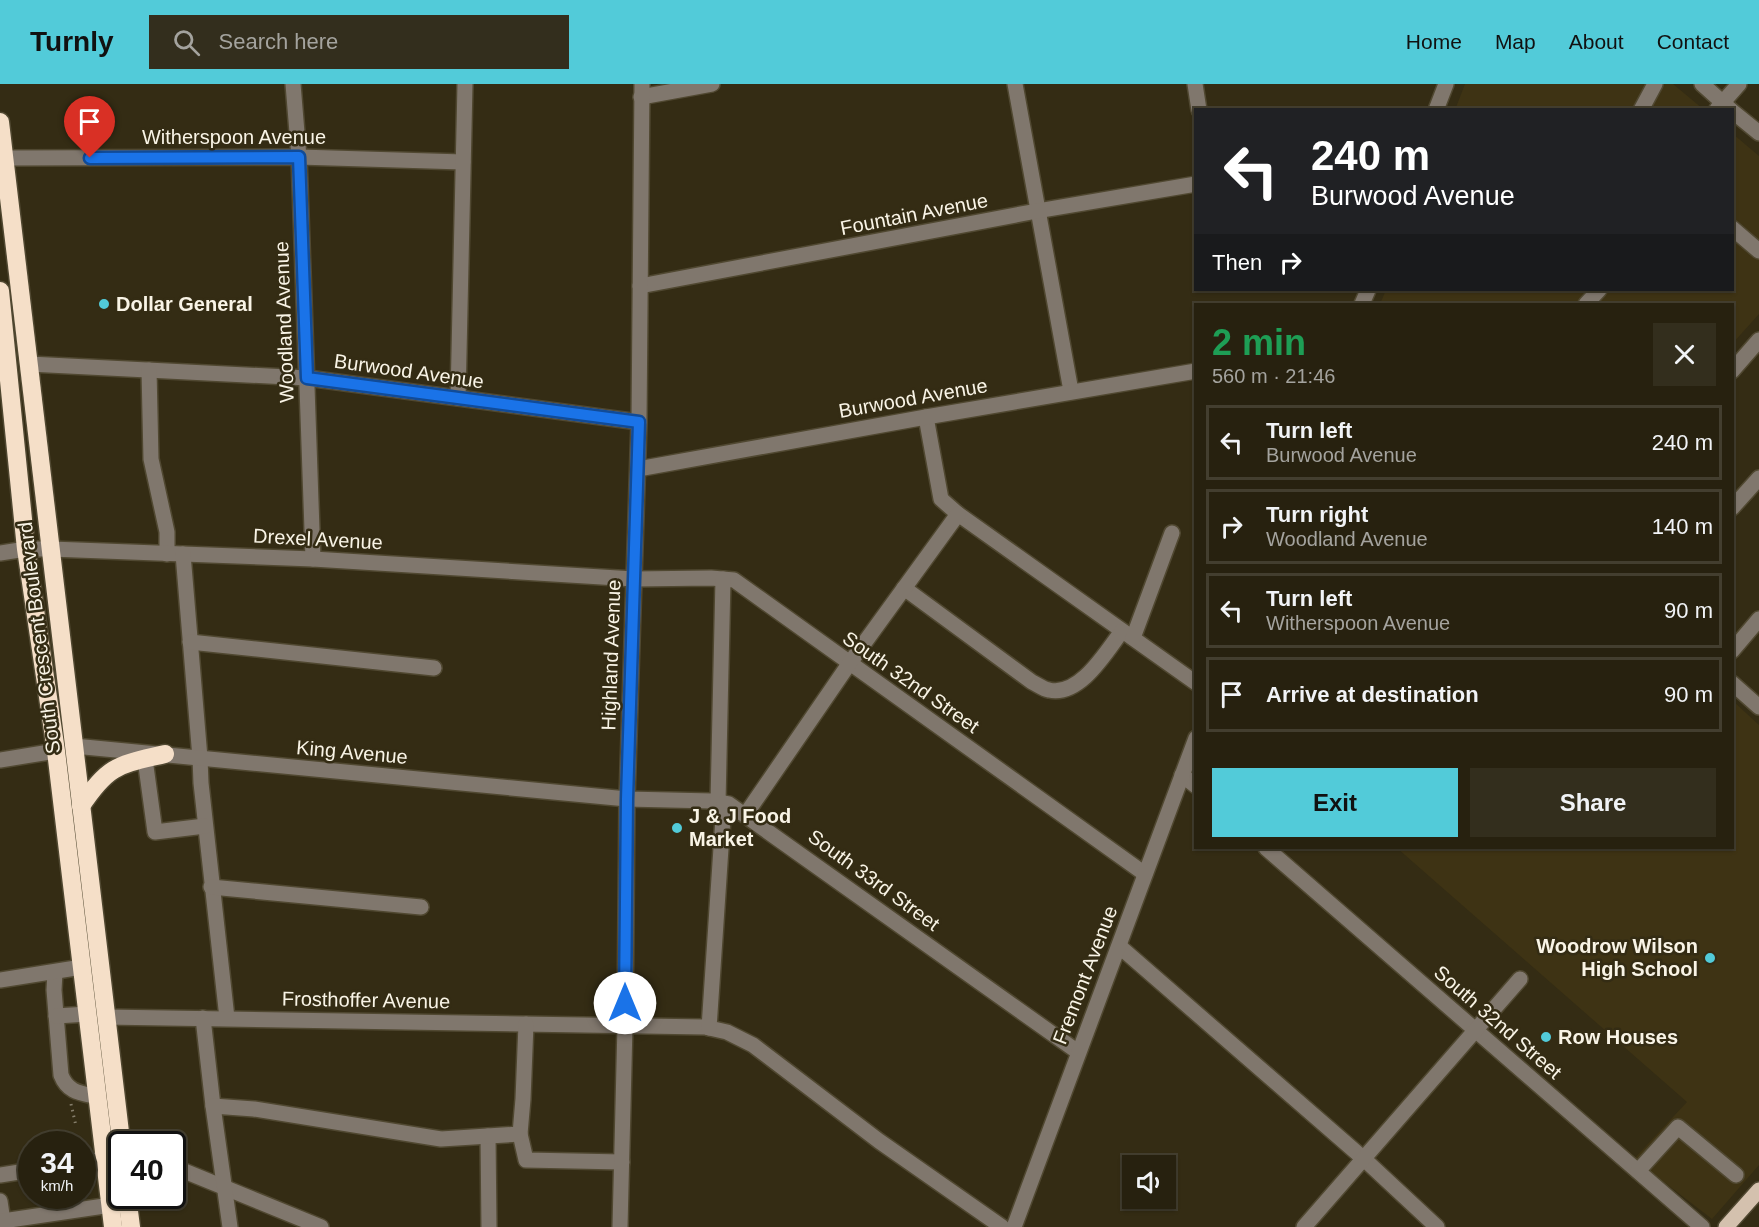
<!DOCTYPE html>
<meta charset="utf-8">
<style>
:root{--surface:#27210f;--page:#332e1d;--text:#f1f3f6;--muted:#a4a39e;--line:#433e2f;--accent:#52cbd9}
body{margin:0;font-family:Arial,sans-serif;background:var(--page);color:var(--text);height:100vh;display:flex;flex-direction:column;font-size:22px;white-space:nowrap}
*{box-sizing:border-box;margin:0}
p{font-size:20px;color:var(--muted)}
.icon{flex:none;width:33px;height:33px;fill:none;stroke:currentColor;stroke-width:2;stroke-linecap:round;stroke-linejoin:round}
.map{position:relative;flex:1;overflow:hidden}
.side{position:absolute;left:1194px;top:219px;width:540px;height:546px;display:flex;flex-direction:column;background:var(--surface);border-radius:0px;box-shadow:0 2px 4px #0004,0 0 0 2px var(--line)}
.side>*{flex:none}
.hud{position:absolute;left:1194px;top:24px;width:540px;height:183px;border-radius:0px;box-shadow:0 2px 4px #0004,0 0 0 2px var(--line);background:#202124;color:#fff;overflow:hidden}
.buttons{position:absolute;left:1122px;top:1071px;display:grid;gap:12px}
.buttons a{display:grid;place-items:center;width:54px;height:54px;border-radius:0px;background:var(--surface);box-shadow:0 2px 4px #0004,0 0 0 2px var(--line);font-size:30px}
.speed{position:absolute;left:18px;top:1047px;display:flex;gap:12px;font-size:30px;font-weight:700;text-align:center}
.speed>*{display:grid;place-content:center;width:78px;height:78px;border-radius:50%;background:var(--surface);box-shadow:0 2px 4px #0004,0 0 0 2px var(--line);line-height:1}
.speed small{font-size:15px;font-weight:400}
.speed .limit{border:3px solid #111;border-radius:9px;background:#fff;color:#111}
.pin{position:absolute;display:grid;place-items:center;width:51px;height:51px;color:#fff;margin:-62px -26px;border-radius:50% 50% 50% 0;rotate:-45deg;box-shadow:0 0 6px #0007}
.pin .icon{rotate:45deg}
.me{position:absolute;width:66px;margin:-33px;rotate:0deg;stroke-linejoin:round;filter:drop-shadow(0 0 4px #0008)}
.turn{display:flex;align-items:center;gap:21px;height:126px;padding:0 18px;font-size:27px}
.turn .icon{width:78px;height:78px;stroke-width:2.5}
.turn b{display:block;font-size:42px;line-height:51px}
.then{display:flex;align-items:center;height:57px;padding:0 18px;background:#0003;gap:12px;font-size:22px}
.round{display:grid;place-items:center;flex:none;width:63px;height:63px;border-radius:0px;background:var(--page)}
.overview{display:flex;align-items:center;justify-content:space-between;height:102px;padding:0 18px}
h1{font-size:36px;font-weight:800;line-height:45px;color:#1e9e55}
.button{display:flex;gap:12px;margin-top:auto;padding:12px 18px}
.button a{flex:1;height:69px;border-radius:0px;background:var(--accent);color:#111;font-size:24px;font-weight:800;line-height:69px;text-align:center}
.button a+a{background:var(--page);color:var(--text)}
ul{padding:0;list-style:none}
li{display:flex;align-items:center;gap:18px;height:75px;margin:0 12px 9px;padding:0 6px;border:3px solid var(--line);border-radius:0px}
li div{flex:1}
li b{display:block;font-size:22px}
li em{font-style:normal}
header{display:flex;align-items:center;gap:36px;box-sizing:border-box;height:84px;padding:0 30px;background:var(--accent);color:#111}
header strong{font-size:28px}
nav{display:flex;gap:33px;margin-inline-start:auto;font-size:21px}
.search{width:420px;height:54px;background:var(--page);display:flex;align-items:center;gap:15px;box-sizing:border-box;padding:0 21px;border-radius:0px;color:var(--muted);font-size:22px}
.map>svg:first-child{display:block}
.built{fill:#3e3314}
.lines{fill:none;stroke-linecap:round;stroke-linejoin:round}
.minor-casing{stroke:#504831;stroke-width:18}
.major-casing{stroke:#504831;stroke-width:18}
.highway-casing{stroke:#504831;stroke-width:21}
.path{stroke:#867f6c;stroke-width:3;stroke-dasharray:1.5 4.5;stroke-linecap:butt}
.minor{stroke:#80776d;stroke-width:15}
.major{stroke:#d4c1ae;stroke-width:15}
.highway{stroke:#f5dfc8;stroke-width:18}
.route-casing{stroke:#114b97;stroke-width:15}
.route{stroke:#1a73e8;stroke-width:10}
.poi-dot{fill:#52cbd9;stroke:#342c14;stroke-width:2}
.labels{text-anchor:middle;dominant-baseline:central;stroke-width:5;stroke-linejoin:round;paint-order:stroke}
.street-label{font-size:20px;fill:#f9f4e6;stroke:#342c14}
.poi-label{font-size:20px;font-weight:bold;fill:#f9f4e6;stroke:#342c14;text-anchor:start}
</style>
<header>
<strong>Turnly</strong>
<div class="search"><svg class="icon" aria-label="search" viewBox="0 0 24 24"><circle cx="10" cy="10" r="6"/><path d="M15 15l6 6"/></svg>Search here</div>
<nav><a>Home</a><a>Map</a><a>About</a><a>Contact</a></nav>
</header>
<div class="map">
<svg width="1759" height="1143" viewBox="0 0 1759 1143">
<rect width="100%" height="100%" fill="#342c14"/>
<g class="built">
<path d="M 1465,0 L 1673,0 L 1703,25 L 1455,26 Z"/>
<path d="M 1733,50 L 1759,72 L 1759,230 L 1733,259 L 1732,220 L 1380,220 L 1386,206 L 1732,206 Z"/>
<path d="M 1733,617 L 1759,641 L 1759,1081 L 1712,1135 L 1634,1075 L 1687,1018 L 1397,764 L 1732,764 Z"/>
</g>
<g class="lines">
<defs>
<g id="minor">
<path d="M 293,0 L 299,73 L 313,475"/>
<path d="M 1015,0 L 1071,307"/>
<path d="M 1195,0 L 1199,26"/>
<path d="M 1702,0 L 1731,26"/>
<path d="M 641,13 L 712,0"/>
<path d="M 1717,25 L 1739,0"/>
<path d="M 1436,26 L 1446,0"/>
<path d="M 1641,26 L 1655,0"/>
<path d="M 1732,27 L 1759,49"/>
<path d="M 4,74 L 299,73 L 463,78"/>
<path d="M 1732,144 L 1759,167"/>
<path d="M 640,202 L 1037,127 L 1196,100"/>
<path d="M 1362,220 L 1368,206"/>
<path d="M 1586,220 L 1599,206"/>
<path d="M 29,280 L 307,294 L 639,338"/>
<path d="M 149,286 L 151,375 L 167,448 L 167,470"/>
<path d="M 1732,287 L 1759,256"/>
<path d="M 458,314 L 465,0"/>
<path d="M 926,333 L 941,415 L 958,430 L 1196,599"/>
<path d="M 638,385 L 926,333 L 1196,287"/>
<path d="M 1732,424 L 1759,394"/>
<path d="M 0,469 L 26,465 L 51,465 L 313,475 L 634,495 L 711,494 L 734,496 L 1145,790"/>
<path d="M 183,470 L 200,674 L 201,699 L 227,934"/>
<path d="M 904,504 L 1032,598 C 1037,600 1043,605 1049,606 C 1080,613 1106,568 1122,547"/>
<path d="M 1133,554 L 1172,449"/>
<path d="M 190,558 L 434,584"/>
<path d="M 1732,567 L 1759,535"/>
<path d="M 1732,599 L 1759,623"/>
<path d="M 74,662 L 627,715 L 712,717 L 729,720 L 1078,968"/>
<path d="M 145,675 L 155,748 L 205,742"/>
<path d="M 0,676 L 56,667"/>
<path d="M 1182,691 L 1196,702"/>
<path d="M 718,718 L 723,495"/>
<path d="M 746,730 L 849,580 L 958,430"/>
<path d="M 1266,764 L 1702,1143"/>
<path d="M 211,803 L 421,823"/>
<path d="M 1119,862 L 1364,1075 L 1437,1143"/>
<path d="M 55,888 L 54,906 L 61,991 C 68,1009 81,1009 98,1013"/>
<path d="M 0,896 L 82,883"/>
<path d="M 56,932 L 88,930"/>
<path d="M 106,933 L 705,943 L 727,948 L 753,961 L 879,1057 L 1002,1143"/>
<path d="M 203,934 L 213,1022"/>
<path d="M 709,944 L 724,719"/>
<path d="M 520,1050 L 526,1076 L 622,1078"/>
<path d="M 488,1052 L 489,1143"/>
<path d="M 82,1078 L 105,1075"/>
<path d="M 172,1082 L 321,1143"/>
<path d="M 1638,1087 L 1678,1043 L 1736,1091"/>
<path d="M 0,1091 L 32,1086"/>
<path d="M 0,1117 L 3,1137"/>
<path d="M 4,1143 L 3,1137 L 111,1121"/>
<path d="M 230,1143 L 213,1022 L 254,1025 L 441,1055 L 520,1050 L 523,1015 L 526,940"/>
<path d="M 620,1143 L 625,941 L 627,715 L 639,338 L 642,0"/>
<path d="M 1014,1143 L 1196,654"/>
<path d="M 1304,1143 L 1520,895"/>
</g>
<path id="major" d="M 1726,1143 L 1759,1106"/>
<g id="highway">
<path d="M 0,38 L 122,1065"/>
<path d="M 0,207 L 26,465 L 56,667 L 113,1143"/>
<path d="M 81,722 C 109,680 119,681 165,670"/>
<path d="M 127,1112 L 131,1143"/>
</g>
</defs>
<use href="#minor" class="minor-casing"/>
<use href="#major" class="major-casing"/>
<use href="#highway" class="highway-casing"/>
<path class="path" d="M 71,1020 L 76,1042"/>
<use href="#minor" class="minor"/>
<use href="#major" class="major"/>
<use href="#highway" class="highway"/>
</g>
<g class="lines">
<defs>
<path id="route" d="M 90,74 L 299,73 L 307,294 L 639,338 L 627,715 L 625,919"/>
</defs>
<use href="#route" class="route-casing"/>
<use href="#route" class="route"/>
</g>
<g class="poi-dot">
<circle cx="104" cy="220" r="6"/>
<circle cx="677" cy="744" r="6"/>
<circle cx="1710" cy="874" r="6"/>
<circle cx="1546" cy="953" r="6"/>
</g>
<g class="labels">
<g class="street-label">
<text x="234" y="53">Witherspoon Avenue</text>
<text transform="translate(914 130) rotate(-11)">Fountain Avenue</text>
<text transform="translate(284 238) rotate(-92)">Woodland Avenue</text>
<text transform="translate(409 287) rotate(8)">Burwood Avenue</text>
<text transform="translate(913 314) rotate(-10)">Burwood Avenue</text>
<text transform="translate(318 455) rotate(3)">Drexel Avenue</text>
<text transform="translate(39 554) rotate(-97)">South Crescent Boulevard</text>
<text transform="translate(611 571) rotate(-88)">Highland Avenue</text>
<text transform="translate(911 598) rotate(35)">South 32nd Street</text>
<text transform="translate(352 668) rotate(5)">King Avenue</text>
<text transform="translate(874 796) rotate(36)">South 33rd Street</text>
<text transform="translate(1085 891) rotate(-69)">Fremont Avenue</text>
<text transform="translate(366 916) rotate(1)">Frosthoffer Avenue</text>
<text transform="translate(1498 938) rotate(41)">South 32nd Street</text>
</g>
<g class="poi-label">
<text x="116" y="220">Dollar General</text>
<text x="689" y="732">J &amp; J Food<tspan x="689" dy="23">Market</tspan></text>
<text x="1698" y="862" text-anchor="end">Woodrow Wilson<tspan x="1698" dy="23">High School</tspan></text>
<text x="1558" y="953">Row Houses</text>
</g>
</g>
</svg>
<div class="buttons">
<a><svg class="icon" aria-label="sound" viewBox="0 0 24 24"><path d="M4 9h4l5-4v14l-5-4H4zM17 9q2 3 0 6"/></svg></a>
</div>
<div class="speed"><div>34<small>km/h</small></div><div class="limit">40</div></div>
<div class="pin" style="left:90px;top:74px;background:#d93025"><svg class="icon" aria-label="arrive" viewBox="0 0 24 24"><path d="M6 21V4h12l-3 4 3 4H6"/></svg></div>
<svg class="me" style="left:625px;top:919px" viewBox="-20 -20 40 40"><circle r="19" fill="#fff"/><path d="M0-13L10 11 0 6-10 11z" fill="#1a73e8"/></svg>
<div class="hud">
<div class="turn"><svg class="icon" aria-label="left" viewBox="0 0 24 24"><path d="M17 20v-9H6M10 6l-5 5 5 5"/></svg><div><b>240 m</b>Burwood Avenue</div></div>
<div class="then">Then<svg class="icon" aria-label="right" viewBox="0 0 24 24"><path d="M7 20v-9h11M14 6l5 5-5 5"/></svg></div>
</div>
<section class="side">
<div class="overview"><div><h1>2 min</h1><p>560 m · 21:46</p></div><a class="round"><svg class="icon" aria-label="close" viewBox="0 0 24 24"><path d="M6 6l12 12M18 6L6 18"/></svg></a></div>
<ul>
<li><svg class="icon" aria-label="left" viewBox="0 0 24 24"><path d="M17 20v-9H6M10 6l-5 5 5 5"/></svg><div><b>Turn left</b><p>Burwood Avenue</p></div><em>240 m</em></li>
<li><svg class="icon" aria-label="right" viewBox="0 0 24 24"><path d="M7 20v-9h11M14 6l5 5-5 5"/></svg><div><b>Turn right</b><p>Woodland Avenue</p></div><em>140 m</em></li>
<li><svg class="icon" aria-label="left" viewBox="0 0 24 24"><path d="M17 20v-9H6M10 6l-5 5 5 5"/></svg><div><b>Turn left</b><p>Witherspoon Avenue</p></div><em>90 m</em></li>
<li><svg class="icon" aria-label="arrive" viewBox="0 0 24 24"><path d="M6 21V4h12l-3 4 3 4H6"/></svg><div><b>Arrive at destination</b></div><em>90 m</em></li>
</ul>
<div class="button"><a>Exit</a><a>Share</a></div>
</section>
</div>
